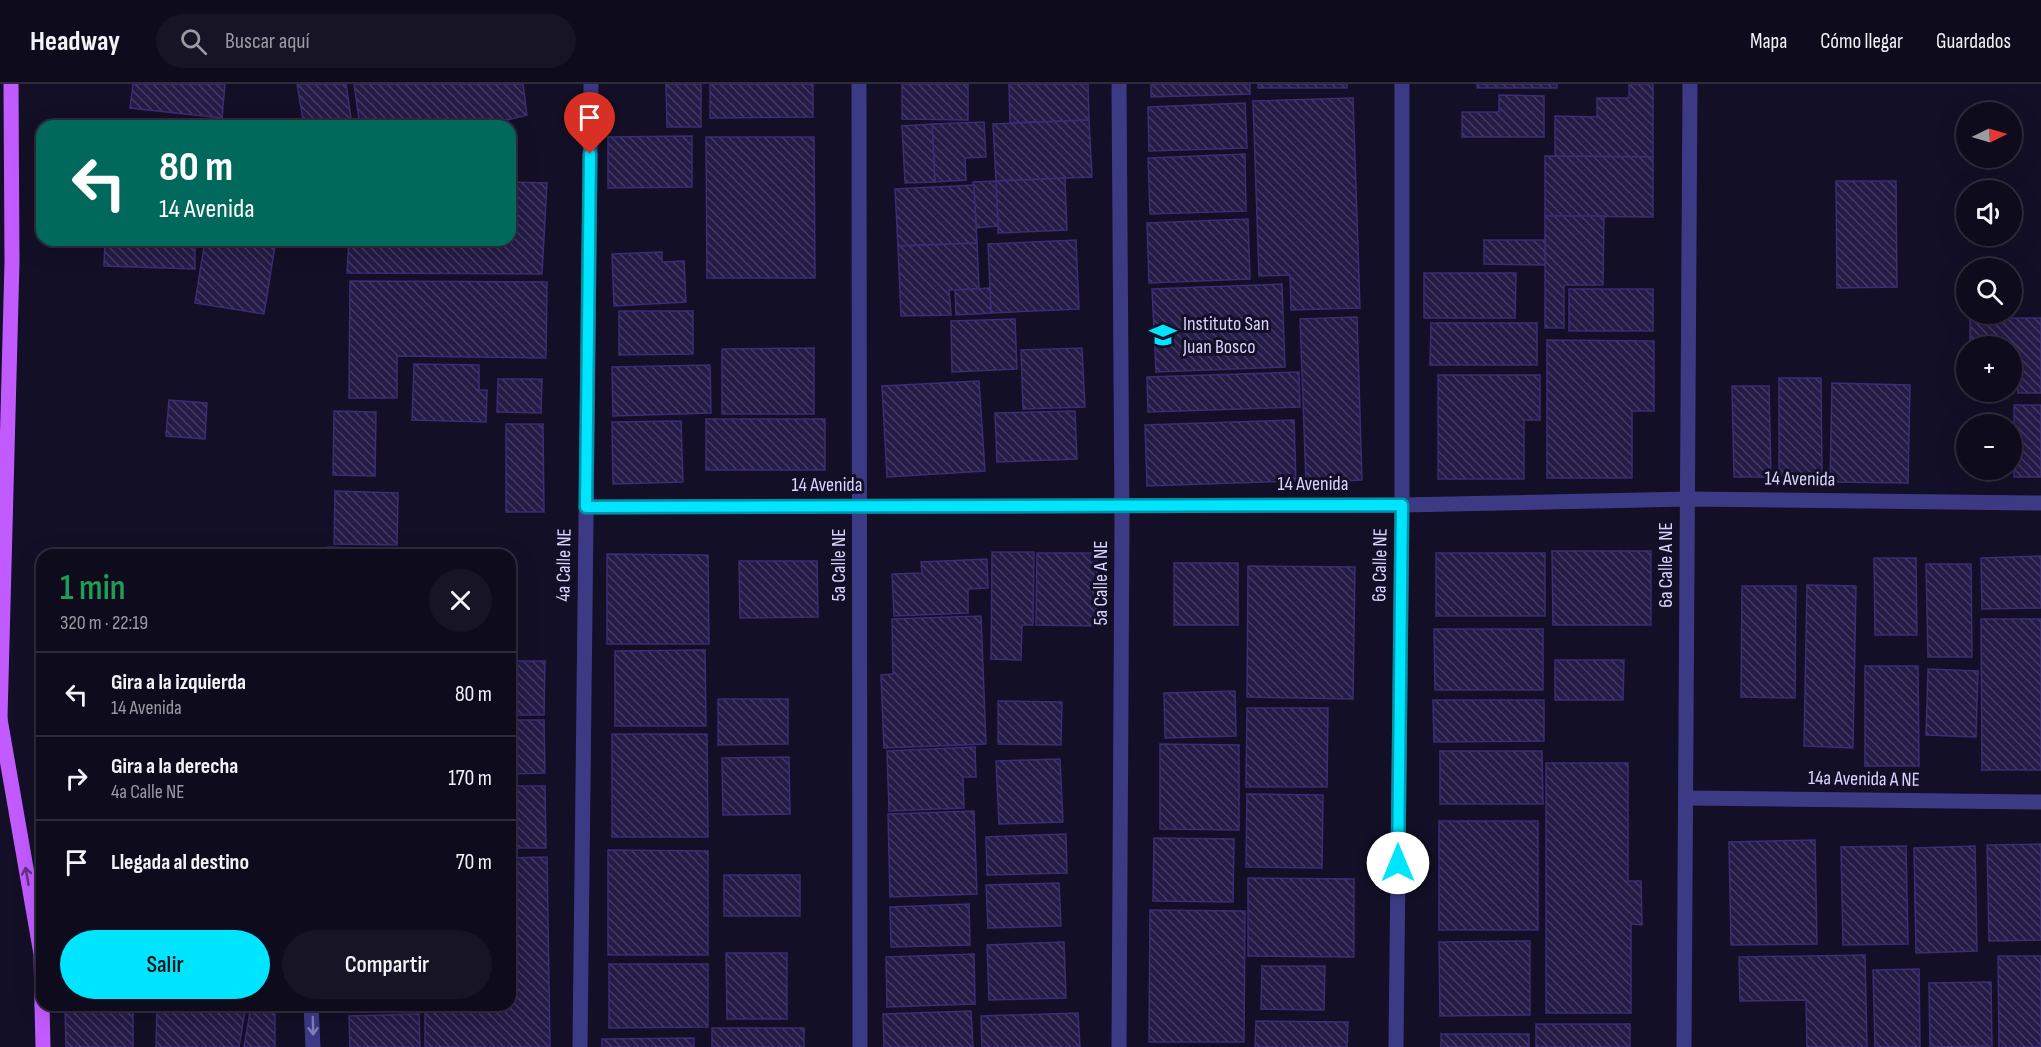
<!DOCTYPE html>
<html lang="es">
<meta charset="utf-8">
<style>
:root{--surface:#0e0b1c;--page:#171425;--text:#f1f3f6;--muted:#9b9ba3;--line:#2e2b3b;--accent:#00e5ff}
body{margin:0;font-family:"Sofia Sans Condensed",sans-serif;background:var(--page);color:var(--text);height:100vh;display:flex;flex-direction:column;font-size:22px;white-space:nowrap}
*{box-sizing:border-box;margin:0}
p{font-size:20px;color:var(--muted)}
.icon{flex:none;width:33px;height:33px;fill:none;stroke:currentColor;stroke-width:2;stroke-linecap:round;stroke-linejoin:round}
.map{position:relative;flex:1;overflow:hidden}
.side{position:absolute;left:36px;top:465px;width:480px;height:462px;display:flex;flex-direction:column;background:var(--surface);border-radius:18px;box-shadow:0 6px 24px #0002,0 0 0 2px var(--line)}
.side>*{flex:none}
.guide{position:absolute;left:36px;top:36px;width:480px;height:126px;border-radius:18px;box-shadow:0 6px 24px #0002,0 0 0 2px var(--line);background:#00695c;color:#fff;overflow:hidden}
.needle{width:39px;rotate:85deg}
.fabs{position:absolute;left:1956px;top:18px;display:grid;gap:12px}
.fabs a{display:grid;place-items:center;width:66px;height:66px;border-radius:50%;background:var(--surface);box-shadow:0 6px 24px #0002,0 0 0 2px var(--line);font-size:30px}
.pin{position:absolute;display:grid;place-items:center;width:51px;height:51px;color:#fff;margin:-62px -26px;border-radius:50% 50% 50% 0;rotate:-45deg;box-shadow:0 0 6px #0007}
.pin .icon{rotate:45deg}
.me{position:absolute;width:66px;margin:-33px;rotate:0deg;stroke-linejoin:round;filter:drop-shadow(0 0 4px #0008)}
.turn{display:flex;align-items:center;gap:21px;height:126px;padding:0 24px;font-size:27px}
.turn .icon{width:78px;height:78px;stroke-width:2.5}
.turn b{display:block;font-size:42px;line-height:51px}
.round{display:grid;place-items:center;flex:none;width:63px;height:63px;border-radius:32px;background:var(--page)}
.overview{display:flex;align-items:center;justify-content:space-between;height:102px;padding:0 24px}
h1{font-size:36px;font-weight:600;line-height:45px;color:#1e9e55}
.action{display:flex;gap:12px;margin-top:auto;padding:12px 24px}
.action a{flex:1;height:69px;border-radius:36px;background:var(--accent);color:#111;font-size:24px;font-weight:600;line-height:69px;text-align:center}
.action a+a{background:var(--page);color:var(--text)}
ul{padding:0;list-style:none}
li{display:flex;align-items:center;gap:18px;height:84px;padding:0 24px;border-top:2px solid var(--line)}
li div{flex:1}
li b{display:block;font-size:22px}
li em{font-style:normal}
header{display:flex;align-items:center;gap:36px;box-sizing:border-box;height:84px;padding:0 30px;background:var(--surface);border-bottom:2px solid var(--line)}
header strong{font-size:28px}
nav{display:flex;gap:33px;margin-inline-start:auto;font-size:21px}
.search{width:420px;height:54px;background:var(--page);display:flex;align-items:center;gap:15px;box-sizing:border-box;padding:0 21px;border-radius:33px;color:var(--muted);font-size:22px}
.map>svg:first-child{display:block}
.building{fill:url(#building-back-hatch);stroke:#3b2d73;stroke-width:1.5}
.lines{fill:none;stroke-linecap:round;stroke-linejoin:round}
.minor{stroke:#3d3a85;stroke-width:15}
.major{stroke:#c25bff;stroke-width:15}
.oneway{stroke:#623188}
.oneway2{stroke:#837fbc}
.route-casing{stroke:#0095a6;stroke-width:15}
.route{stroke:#00e5ff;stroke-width:10}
.labels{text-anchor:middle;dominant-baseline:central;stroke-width:6;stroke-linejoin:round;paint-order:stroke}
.poi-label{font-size:20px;fill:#d9d4ff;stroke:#130f26;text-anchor:start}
.street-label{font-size:20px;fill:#d9d4ff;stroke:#130f26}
</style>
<header>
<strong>Headway</strong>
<div class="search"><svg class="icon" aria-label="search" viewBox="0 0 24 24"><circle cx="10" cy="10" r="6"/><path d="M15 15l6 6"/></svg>Buscar aquí</div>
<nav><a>Mapa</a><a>Cómo llegar</a><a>Guardados</a></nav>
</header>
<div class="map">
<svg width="2041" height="963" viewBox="0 0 2041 963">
<defs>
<pattern id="building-back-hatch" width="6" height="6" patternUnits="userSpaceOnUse" patternTransform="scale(1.5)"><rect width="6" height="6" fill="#241b47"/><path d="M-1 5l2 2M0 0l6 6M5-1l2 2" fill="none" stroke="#433b63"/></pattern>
</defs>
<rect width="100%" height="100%" fill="#130f26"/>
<g class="building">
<path d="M 133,0 L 225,0 L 222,34 L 130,24 Z"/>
<path d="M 297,0 L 346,0 L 351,34 L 304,42 Z"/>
<path d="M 354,0 L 523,0 L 527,31 L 507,36 L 499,42 L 360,42 Z"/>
<path d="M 666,0 L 701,0 L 701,43 L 667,43 Z"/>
<path d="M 710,0 L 813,0 L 813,33 L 710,34 Z"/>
<path d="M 902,0 L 968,0 L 968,36 L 902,35 Z"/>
<path d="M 1009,0 L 1088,0 L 1089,36 L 1010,39 Z"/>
<path d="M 1151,0 L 1250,0 L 1250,10 L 1151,13 Z"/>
<rect x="1258" y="0" width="89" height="4"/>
<rect x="1477" y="0" width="80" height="4"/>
<path d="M 1629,0 L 1653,0 L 1653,73 L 1555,72 L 1555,32 L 1597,33 L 1597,14 L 1629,14 Z"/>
<path d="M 1499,11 L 1544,12 L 1544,53 L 1462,53 L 1462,28 L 1499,28 Z"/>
<path d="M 1353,14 L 1360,224 L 1291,226 L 1290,191 L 1259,192 L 1253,17 Z"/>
<path d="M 1245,19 L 1247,64 L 1149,67 L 1148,23 Z"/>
<path d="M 1089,36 L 1092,93 L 996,97 L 993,40 Z"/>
<path d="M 984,38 L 986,73 L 965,74 L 966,96 L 935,98 L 932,40 Z"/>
<path d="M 932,40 L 935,98 L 905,99 L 902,42 Z"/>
<path d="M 692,52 L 692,103 L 608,104 L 608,53 Z"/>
<path d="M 706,53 L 814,53 L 815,194 L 707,194 Z"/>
<path d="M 1245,70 L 1246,127 L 1150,130 L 1148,74 Z"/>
<path d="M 1545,72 L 1653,73 L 1653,133 L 1545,132 Z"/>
<path d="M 1065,94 L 1067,146 L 998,149 L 996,97 Z"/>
<path d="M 996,97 L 998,142 L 976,144 L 973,98 Z"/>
<path d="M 1836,97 L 1896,97 L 1897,203 L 1837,204 Z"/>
<path d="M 510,98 L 547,99 L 542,190 L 347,189 L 349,156 L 510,156 Z"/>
<path d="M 974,101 L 977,159 L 898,162 L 895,105 Z"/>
<path d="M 1545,132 L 1604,132 L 1603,201 L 1564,201 L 1564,244 L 1545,244 Z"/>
<path d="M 1248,135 L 1250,195 L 1149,199 L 1147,139 Z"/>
<path d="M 105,156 L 195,156 L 195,185 L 104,182 Z"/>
<path d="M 205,156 L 276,156 L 264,230 L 195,219 Z"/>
<path d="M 1076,156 L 1079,225 L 991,229 L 988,160 Z"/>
<path d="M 1484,156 L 1545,156 L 1545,181 L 1484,180 Z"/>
<path d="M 977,159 L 979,205 L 949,206 L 951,231 L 901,232 L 898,162 Z"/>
<path d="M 662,168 L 662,178 L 684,177 L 686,218 L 614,222 L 612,170 Z"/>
<path d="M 1424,189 L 1516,189 L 1515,234 L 1424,234 Z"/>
<path d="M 350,197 L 547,198 L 546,274 L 397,272 L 397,314 L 349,314 Z"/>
<path d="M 1282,200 L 1285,283 L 1156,288 L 1152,205 Z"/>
<path d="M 990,204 L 991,229 L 956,231 L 955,206 Z"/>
<rect x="1569" y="205" width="84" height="42"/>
<path d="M 619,227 L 693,227 L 693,270 L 619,271 Z"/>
<path d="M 1357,233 L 1362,396 L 1306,398 L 1300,235 Z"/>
<path d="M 1970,234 L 2041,234 L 2041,309 L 2018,309 L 2017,282 L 2012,282 L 2012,262 L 1970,262 Z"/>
<path d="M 1015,235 L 1017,285 L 952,288 L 951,237 Z"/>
<path d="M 1431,239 L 1537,239 L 1537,281 L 1430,281 Z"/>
<path d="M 1547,256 L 1654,257 L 1654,327 L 1632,327 L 1632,394 L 1547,394 Z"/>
<path d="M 814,264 L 814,330 L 722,330 L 722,265 Z"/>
<path d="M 1082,264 L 1085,323 L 1023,325 L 1021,266 Z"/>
<path d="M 414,280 L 479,281 L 479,306 L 487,306 L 486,338 L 412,336 Z"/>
<path d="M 710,281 L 711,329 L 613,332 L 612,283 Z"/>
<path d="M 1299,288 L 1300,323 L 1148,328 L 1147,293 Z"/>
<path d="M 1438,291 L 1540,291 L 1540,336 L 1524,336 L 1524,395 L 1438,395 Z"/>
<path d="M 1779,294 L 1821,294 L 1822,391 L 1779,391 Z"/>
<path d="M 498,295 L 542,295 L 541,329 L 497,328 Z"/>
<path d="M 979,297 L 985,387 L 887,393 L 882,302 Z"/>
<path d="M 1832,299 L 1910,301 L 1908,399 L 1830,398 Z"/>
<path d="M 1732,302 L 1769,302 L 1771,393 L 1734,393 Z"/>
<path d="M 169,316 L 207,319 L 205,355 L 166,352 Z"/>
<rect x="2014" y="321" width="27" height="72"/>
<path d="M 334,327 L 376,328 L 375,392 L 333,391 Z"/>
<path d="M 1075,327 L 1077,375 L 997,378 L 995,329 Z"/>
<rect x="706" y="335" width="119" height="51"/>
<path d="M 1294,336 L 1296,397 L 1147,402 L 1145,341 Z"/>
<path d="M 681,337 L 683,398 L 613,400 L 612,338 Z"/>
<path d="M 506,340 L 543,340 L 544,428 L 506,428 Z"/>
<path d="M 335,407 L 398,409 L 397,461 L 334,460 Z"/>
<path d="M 328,463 L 452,470 L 452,471 L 327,471 Z"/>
<path d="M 1552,467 L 1651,467 L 1651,541 L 1553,541 Z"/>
<path d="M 992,468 L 1034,468 L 1033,541 L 1022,541 L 1021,576 L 991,575 Z"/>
<path d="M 1037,469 L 1097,469 L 1096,542 L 1036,541 Z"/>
<rect x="1436" y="469" width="109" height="63"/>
<path d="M 607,470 L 708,471 L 709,560 L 607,560 Z"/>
<path d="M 2041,472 L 2041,524 L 1982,525 L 1981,474 Z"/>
<path d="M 1874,474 L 1916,474 L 1917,551 L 1875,551 Z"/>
<path d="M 987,475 L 988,504 L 968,505 L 968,529 L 894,532 L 892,490 L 922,489 L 921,478 Z"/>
<path d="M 739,477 L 817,477 L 818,533 L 740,534 Z"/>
<rect x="1174" y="479" width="64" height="62"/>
<path d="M 1926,480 L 1971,480 L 1972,573 L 1928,573 Z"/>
<path d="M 1248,482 L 1355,483 L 1353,615 L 1247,613 Z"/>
<path d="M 1807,501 L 1856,502 L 1853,664 L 1804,662 Z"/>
<path d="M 1742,502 L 1796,502 L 1795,614 L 1741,613 Z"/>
<path d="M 510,504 L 514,504 L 513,537 L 510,537 Z"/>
<path d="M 981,532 L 986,660 L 884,664 L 881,591 L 893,590 L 892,535 Z"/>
<path d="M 1981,535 L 2041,535 L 2041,686 L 1982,686 Z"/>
<path d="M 1434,545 L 1543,545 L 1543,606 L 1435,606 Z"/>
<path d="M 705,566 L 706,642 L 615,642 L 615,567 Z"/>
<path d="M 1555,576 L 1624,576 L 1623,616 L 1555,616 Z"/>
<path d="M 510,577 L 545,577 L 544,631 L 510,631 Z"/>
<path d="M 1865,582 L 1918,582 L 1919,682 L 1865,682 Z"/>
<path d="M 1928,585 L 1978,587 L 1976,653 L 1926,651 Z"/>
<path d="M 1235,607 L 1236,652 L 1165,654 L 1164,609 Z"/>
<path d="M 718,615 L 788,615 L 788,660 L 718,661 Z"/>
<path d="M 1433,616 L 1544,616 L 1544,657 L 1434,658 Z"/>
<path d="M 998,617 L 1062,618 L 1061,661 L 998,660 Z"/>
<path d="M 1247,624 L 1328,624 L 1327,703 L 1246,703 Z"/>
<path d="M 510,636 L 544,636 L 545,689 L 510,690 Z"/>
<path d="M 612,650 L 707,650 L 708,753 L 612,753 Z"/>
<path d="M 1160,660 L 1239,661 L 1239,746 L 1160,745 Z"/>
<path d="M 975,663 L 976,693 L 963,693 L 964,724 L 889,727 L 887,667 Z"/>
<path d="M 1440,667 L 1542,667 L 1543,720 L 1440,720 Z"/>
<path d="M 789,673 L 790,730 L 723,731 L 722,674 Z"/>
<path d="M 1060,675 L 1063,738 L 999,740 L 996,677 Z"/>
<path d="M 1546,679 L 1628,679 L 1628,797 L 1641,797 L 1642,841 L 1631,840 L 1631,929 L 1546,929 Z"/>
<path d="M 510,702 L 545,702 L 546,764 L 510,764 Z"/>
<path d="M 1247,710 L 1323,711 L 1322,784 L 1246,783 Z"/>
<path d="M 974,727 L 977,810 L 890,813 L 888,730 Z"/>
<rect x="1439" y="737" width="99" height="109"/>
<path d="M 1066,750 L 1067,789 L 987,791 L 986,753 Z"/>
<path d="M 1154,754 L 1234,755 L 1233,818 L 1153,817 Z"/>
<path d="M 1815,756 L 1817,860 L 1731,861 L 1729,758 Z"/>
<path d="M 2041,760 L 2041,856 L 1989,857 L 1987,761 Z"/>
<path d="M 1906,762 L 1908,860 L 1843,861 L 1841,763 Z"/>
<path d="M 1975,762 L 1977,867 L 1916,869 L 1914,764 Z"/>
<path d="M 608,766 L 708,767 L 708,871 L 608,871 Z"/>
<path d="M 547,773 L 550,963 L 425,963 L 425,921 L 510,921 L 510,774 Z"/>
<rect x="724" y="791" width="76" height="41"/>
<path d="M 1248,794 L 1354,795 L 1354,873 L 1248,872 Z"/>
<path d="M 1059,799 L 1061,842 L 988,844 L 986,801 Z"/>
<path d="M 969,820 L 970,861 L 891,863 L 890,823 Z"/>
<path d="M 1150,826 L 1245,827 L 1244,958 L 1149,958 Z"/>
<path d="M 1530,857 L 1530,931 L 1440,932 L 1439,858 Z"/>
<path d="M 1064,858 L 1066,914 L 989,916 L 987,861 Z"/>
<path d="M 726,869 L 787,869 L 787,935 L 727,935 Z"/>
<path d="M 974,870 L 975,920 L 887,923 L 886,873 Z"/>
<path d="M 1865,871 L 1867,963 L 1807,963 L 1806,916 L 1740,917 L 1739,873 Z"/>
<path d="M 1998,872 L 2041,872 L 2041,963 L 1999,963 Z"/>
<path d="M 609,880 L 708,880 L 708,943 L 609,944 Z"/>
<path d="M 1262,882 L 1325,882 L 1324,926 L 1261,925 Z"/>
<path d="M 1919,885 L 1920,963 L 1875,963 L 1873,886 Z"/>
<path d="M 1991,898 L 1992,962 L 1930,963 L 1929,899 Z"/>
<path d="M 65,921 L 133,921 L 133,963 L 66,963 Z"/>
<path d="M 157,921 L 246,921 L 239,963 L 156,963 Z"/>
<path d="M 275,921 L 275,963 L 244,963 L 251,922 Z"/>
<path d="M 343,921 L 417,921 L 417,922 L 343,925 Z"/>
<path d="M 971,927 L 973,963 L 884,963 L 883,930 Z"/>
<path d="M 1078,929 L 1080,963 L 982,963 L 981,932 Z"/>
<path d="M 419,930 L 420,963 L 350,963 L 349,932 Z"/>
<path d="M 1256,937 L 1348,938 L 1347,963 L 1255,963 Z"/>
<rect x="1536" y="940" width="94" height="23"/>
<rect x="712" y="944" width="92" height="19"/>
<rect x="1441" y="950" width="88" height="13"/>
<path d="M 694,954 L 694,963 L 602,963 L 602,955 Z"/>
</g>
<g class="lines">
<g class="minor">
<path d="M 859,0 L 860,963"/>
<path d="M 1119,0 L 1122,436 L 1119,963"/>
<path d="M 586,423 L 1402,421 L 1688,415 L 2041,419"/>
<path d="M 1686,714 L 2041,718"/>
<path d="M 311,921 L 313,963"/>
<path d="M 580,963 L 591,0"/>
<path d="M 1396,963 L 1402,421 L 1402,0"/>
<path d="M 1684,963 L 1690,0"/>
</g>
<g class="major">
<path d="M 0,634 L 12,178 L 11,0"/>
<path d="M 0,635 L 41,870 L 42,920"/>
<path d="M 42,921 L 43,963"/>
</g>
</g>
<defs><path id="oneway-shaft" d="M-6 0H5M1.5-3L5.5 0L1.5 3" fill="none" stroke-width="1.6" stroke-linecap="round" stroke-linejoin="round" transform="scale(1.5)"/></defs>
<use class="oneway" href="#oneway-shaft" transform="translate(27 792) rotate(-100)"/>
<use class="oneway2" href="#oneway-shaft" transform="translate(313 942) rotate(89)"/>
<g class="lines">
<defs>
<path id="route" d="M 590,70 L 586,423 L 1402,421 L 1398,779"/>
</defs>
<use href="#route" class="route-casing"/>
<use href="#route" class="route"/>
</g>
<defs>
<symbol id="school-bare" viewBox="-9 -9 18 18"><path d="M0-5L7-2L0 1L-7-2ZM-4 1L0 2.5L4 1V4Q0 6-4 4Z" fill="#00e5ff" stroke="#130f26" stroke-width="2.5" paint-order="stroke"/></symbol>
</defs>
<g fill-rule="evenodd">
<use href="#school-bare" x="1144" y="232" width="38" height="38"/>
</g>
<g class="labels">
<g class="poi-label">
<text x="1183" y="240">Instituto San<tspan x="1183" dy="23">Juan Bosco</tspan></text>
</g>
<g class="street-label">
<text transform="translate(1800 395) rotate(1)">14 Avenida</text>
<text x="1313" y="400">14 Avenida</text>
<text x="827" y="401">14 Avenida</text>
<text transform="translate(564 481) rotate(-89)">4a Calle NE</text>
<text transform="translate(839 481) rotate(-90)">5a Calle NE</text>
<text transform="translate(1380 481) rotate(-89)">6a Calle NE</text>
<text transform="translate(1666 481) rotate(-90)">6a Calle A NE</text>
<text transform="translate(1101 499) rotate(-90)">5a Calle A NE</text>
<text transform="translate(1864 695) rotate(1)">14a Avenida A NE</text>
</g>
</g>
</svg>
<div class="fabs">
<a><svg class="needle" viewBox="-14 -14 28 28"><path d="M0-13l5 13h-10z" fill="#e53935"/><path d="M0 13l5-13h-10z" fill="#9b9ba3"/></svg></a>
<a><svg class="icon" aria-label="sound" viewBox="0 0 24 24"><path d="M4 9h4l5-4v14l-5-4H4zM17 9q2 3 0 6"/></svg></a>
<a><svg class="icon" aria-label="search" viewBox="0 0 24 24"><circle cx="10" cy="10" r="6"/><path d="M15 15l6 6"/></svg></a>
<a>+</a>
<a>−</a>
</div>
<div class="pin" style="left:590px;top:70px;background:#d93025"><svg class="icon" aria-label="arrive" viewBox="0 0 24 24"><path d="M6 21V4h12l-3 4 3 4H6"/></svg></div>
<svg class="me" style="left:1398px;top:779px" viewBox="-20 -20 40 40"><circle r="19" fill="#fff"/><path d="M0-13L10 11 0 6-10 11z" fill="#00e5ff"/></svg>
<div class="guide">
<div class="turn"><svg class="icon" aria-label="left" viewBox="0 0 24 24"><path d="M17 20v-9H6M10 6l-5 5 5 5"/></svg><div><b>80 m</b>14 Avenida</div></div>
</div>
<section class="side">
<div class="overview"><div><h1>1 min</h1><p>320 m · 22:19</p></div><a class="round"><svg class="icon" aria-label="close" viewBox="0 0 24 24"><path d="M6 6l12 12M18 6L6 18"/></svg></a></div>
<ul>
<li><svg class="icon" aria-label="left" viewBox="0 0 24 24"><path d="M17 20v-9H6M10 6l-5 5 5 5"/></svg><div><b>Gira a la izquierda</b><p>14 Avenida</p></div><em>80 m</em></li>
<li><svg class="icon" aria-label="right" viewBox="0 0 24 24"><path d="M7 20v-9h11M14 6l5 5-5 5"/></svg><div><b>Gira a la derecha</b><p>4a Calle NE</p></div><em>170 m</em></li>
<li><svg class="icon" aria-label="arrive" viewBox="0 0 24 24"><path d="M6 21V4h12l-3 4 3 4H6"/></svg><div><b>Llegada al destino</b></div><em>70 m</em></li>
</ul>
<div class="action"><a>Salir</a><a>Compartir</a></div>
</section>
</div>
